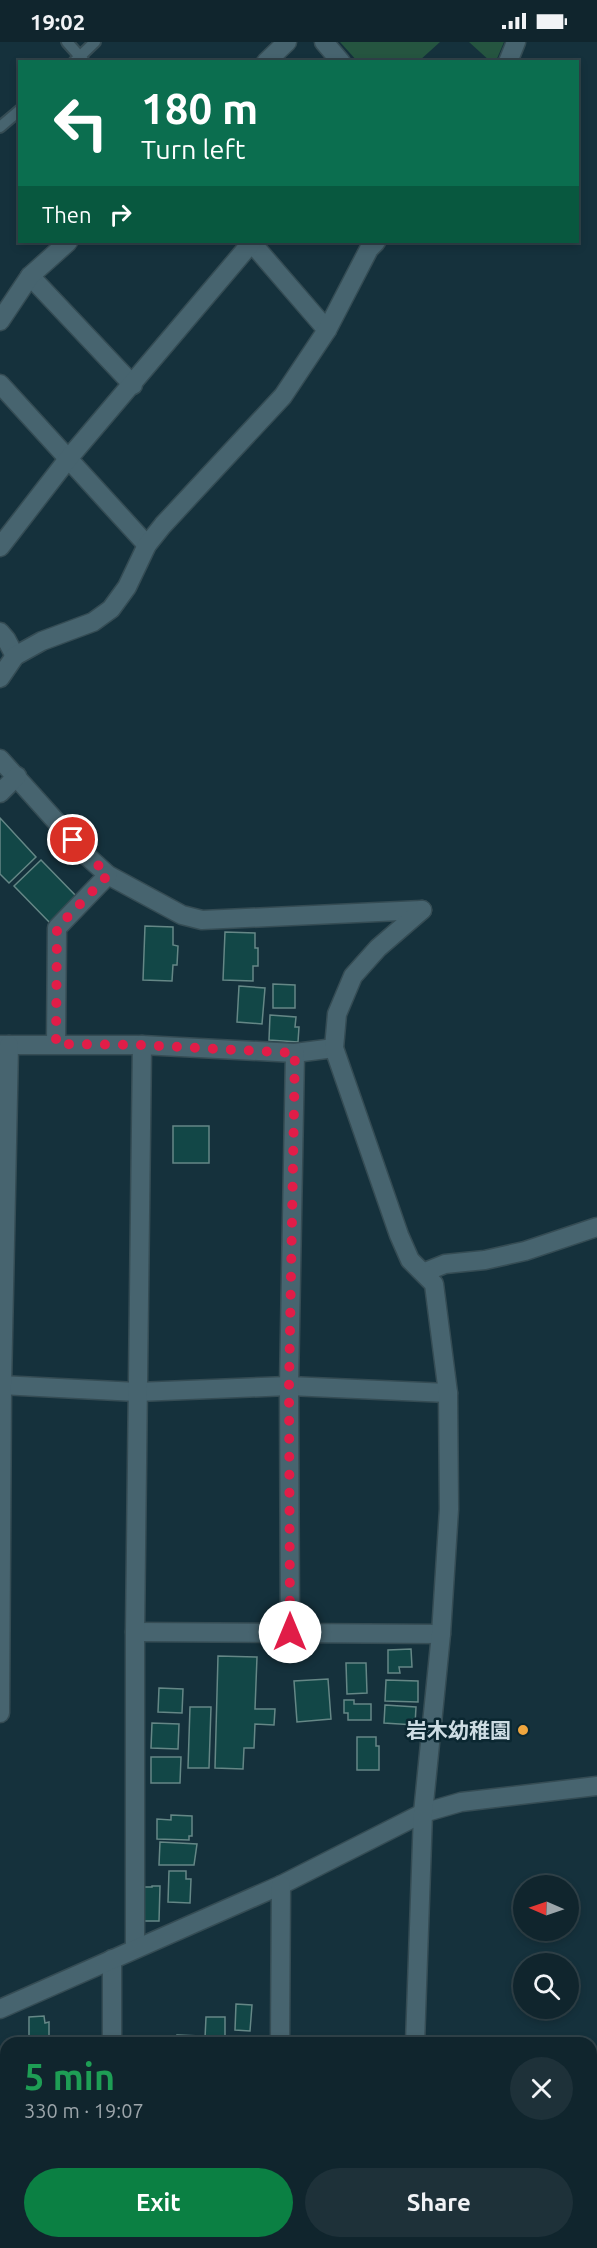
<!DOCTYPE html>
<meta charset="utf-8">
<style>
:root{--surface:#10252d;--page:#1e3139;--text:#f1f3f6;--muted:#9ca5aa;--line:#304249;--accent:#0b8043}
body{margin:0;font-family:Ubuntu,"Noto Sans JP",sans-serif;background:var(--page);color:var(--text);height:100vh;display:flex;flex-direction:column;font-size:22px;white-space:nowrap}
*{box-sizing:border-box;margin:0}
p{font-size:20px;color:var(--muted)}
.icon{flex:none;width:33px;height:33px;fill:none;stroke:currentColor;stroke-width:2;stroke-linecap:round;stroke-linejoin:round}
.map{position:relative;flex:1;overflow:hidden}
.details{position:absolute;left:0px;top:1995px;width:597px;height:212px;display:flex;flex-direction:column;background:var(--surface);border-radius:18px 18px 0 0;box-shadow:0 3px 9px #0003,0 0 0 2px var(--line)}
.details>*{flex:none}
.guide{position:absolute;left:18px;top:18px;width:561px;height:183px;border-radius:0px;box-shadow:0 3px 9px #0003,0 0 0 2px var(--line);background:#0b6e4f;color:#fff;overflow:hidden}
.needle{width:39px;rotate:272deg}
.tools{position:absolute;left:513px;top:1833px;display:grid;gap:12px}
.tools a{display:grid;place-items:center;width:66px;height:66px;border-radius:50%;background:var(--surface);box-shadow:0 3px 9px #0003,0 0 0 2px var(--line);font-size:30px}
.pin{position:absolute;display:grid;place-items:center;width:51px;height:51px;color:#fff;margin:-26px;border:3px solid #fff;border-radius:50%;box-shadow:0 2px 6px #0007}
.me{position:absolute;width:66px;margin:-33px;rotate:0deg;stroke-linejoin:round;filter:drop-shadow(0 0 4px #0008)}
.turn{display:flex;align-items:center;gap:21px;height:126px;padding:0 24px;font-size:27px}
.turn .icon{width:78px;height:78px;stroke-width:2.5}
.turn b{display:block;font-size:42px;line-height:51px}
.then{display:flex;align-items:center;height:57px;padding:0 24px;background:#0003;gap:12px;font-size:22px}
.round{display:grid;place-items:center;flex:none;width:63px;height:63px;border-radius:32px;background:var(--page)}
.summary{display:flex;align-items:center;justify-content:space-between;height:102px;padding:0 24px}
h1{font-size:36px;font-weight:600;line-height:45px;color:#1e9e55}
.cta{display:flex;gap:12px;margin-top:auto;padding:12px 24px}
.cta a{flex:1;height:69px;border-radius:36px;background:var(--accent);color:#fff;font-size:24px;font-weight:600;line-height:69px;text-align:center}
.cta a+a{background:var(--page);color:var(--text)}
.status{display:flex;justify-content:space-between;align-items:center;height:42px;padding:0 30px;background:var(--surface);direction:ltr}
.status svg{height:16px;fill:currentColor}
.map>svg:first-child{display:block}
.green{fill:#255540}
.building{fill:#124747;stroke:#658786;stroke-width:1.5}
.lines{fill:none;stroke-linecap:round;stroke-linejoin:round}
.lane-casing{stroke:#354c54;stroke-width:14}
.street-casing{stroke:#354c54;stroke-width:21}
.secondary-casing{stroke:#354c54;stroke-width:21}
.lane{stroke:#47646f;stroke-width:10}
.street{stroke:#47646f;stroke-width:18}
.secondary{stroke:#47646f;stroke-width:18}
.route{stroke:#e11d48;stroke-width:10;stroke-dasharray:0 18}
.poi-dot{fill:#f0a63e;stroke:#0b2731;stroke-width:2}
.labels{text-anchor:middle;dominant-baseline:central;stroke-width:5;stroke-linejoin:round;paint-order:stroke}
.poi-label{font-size:21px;font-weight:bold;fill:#cddce3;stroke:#0b2731;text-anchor:end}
</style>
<div class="status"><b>19:02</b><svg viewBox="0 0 49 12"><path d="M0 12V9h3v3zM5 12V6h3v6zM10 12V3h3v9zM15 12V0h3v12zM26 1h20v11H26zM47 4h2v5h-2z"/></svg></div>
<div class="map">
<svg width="597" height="2206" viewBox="0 0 597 2206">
<rect width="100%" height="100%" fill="#15313c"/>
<g class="green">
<path d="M 340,0 L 440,0 L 419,19 L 358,20 Z"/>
<path d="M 469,0 L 504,0 L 496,19 L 491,20 Z"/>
</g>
<g class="building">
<path d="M 0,776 L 36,815 L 9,841 L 0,832 Z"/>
<path d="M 41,818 L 78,856 L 51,882 L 14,844 Z"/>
<path d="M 145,884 L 173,885 L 173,903 L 178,904 L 177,923 L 173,923 L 172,939 L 143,938 Z"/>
<path d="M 225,890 L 255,891 L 255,906 L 258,906 L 258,924 L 253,924 L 253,939 L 223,938 Z"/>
<path d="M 273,942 L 295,943 L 295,966 L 273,966 Z"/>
<path d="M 239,944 L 265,946 L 262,982 L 237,980 Z"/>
<path d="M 270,973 L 296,975 L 295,985 L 299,985 L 298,1000 L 269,998 Z"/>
<rect x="173" y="1084" width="36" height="37"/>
<path d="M 411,1607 L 412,1625 L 399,1625 L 400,1631 L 388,1631 L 388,1608 Z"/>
<path d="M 218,1614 L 257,1615 L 255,1667 L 275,1667 L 274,1683 L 255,1682 L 254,1706 L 244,1706 L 243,1727 L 215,1726 Z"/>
<path d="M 346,1621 L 366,1621 L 367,1651 L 347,1652 Z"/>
<path d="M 328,1637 L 331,1677 L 297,1680 L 294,1639 Z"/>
<path d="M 386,1638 L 418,1639 L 418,1660 L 385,1659 Z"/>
<path d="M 159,1646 L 183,1647 L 182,1671 L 158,1670 Z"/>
<path d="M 344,1658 L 354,1658 L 354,1662 L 371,1662 L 371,1678 L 348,1678 L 348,1671 L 344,1671 Z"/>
<path d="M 385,1663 L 416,1665 L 415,1683 L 384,1681 Z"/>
<path d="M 190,1665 L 211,1665 L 209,1726 L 188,1726 Z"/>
<path d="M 152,1681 L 179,1682 L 178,1707 L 151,1706 Z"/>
<path d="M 357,1695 L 376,1695 L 376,1704 L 379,1704 L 379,1728 L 357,1728 Z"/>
<path d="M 151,1715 L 181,1715 L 180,1741 L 151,1741 Z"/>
<path d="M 171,1773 L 192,1774 L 192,1794 L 189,1794 L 189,1798 L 157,1797 L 157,1777 L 171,1778 Z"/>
<path d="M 160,1800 L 197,1802 L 194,1823 L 159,1823 Z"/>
<path d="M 169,1829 L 186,1829 L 186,1837 L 191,1837 L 190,1861 L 168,1860 Z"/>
<path d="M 152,1844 L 160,1844 L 159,1879 L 140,1879 L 142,1845 L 152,1845 Z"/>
<path d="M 236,1962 L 252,1963 L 250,1989 L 235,1988 Z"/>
<path d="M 44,1974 L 45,1981 L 49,1980 L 49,1996 L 29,1997 L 29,1975 Z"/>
<path d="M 206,1975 L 225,1975 L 225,1997 L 205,1996 Z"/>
<path d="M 177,1993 L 201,1994 L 201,2001 L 177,2001 Z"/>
</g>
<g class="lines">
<defs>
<g id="lane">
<path d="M 67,0 L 83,18"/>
<path d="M 74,20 L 95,0"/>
<path d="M 0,85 L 20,68"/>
<path d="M 425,2200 L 427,2206"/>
</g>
<g id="street">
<path d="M 324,0 L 341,20"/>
<path d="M 508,20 L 516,0"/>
<path d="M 251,200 L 327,288"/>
<path d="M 30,234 L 133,343"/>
<path d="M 0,342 L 147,503"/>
<path d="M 0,505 L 68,417 L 252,200"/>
<path d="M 0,590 L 6,597 L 15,614"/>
<path d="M 0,636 L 15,614 L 42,599 L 93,580 L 111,567 L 127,545 L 147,503 L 163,483 L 283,354 L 327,288 L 369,207 L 376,200"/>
<path d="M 0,717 L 88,815 L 108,833 L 182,873 L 202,878 L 422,868"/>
<path d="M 0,751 L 17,734"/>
<path d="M 56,1002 L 57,886 L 108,833"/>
<path d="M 0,1003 L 142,1003 L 295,1011 L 334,1006"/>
<path d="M 425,1230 L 445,1222 L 485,1218 L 525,1209 L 597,1185"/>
<path d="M 0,1343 L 137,1350 L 289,1344 L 448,1351"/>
<path d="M 135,1590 L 441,1592"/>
<path d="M 290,1590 L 289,1344 L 295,1011"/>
<path d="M 0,1671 L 2,1343 L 9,1003"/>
<path d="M 135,1906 L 135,1590 L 142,1003"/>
<path d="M 112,1917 L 112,2001"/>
<path d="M 0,1967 L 281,1843 L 423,1771 L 461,1760 L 597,1744"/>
<path d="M 280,2001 L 281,1843"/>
<path d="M 415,2001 L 423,1771 L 441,1592 L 449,1467 L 448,1351 L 434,1242 L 410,1218 L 399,1193 L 334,1006 L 337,972 L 353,934 L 378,906 L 422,868"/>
<path d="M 112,2206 L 112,2200"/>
<path d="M 373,2206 L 377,2200"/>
</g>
<g id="secondary">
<path d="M 266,20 L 287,0"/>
<path d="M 0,279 L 30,234 L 68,200"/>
</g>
</defs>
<use href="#lane" class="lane-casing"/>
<use href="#street" class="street-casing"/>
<use href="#secondary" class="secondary-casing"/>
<use href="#lane" class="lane"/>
<use href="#street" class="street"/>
<use href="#secondary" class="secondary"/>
</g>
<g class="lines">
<path class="route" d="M 73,798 L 108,833 L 57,886 L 56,1002 L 142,1003 L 295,1011 L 289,1344 L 290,1590"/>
</g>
<circle class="poi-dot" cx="523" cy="1688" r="6"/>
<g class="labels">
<g class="poi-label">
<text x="511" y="1688">岩木幼稚園</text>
</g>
</g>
</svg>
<div class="tools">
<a><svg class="needle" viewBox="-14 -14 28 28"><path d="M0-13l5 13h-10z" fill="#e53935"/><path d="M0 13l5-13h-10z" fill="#9ca5aa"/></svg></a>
<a><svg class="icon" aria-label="search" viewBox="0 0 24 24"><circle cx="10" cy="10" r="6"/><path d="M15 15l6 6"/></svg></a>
</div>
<div class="pin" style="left:73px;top:798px;background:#d93025"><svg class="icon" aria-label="arrive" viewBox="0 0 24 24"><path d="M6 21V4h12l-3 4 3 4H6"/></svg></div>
<svg class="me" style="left:290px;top:1590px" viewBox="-20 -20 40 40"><circle r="19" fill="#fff"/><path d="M0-13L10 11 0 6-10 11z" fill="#e11d48"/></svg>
<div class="guide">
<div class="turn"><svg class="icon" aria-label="left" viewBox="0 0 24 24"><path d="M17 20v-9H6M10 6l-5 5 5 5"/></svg><div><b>180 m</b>Turn left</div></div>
<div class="then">Then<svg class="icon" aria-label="right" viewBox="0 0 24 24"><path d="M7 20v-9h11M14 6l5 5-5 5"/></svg></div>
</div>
<section class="details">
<div class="summary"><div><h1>5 min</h1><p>330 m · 19:07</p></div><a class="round"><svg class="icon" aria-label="close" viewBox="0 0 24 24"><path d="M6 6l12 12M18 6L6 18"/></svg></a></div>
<div class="cta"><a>Exit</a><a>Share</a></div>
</section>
</div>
